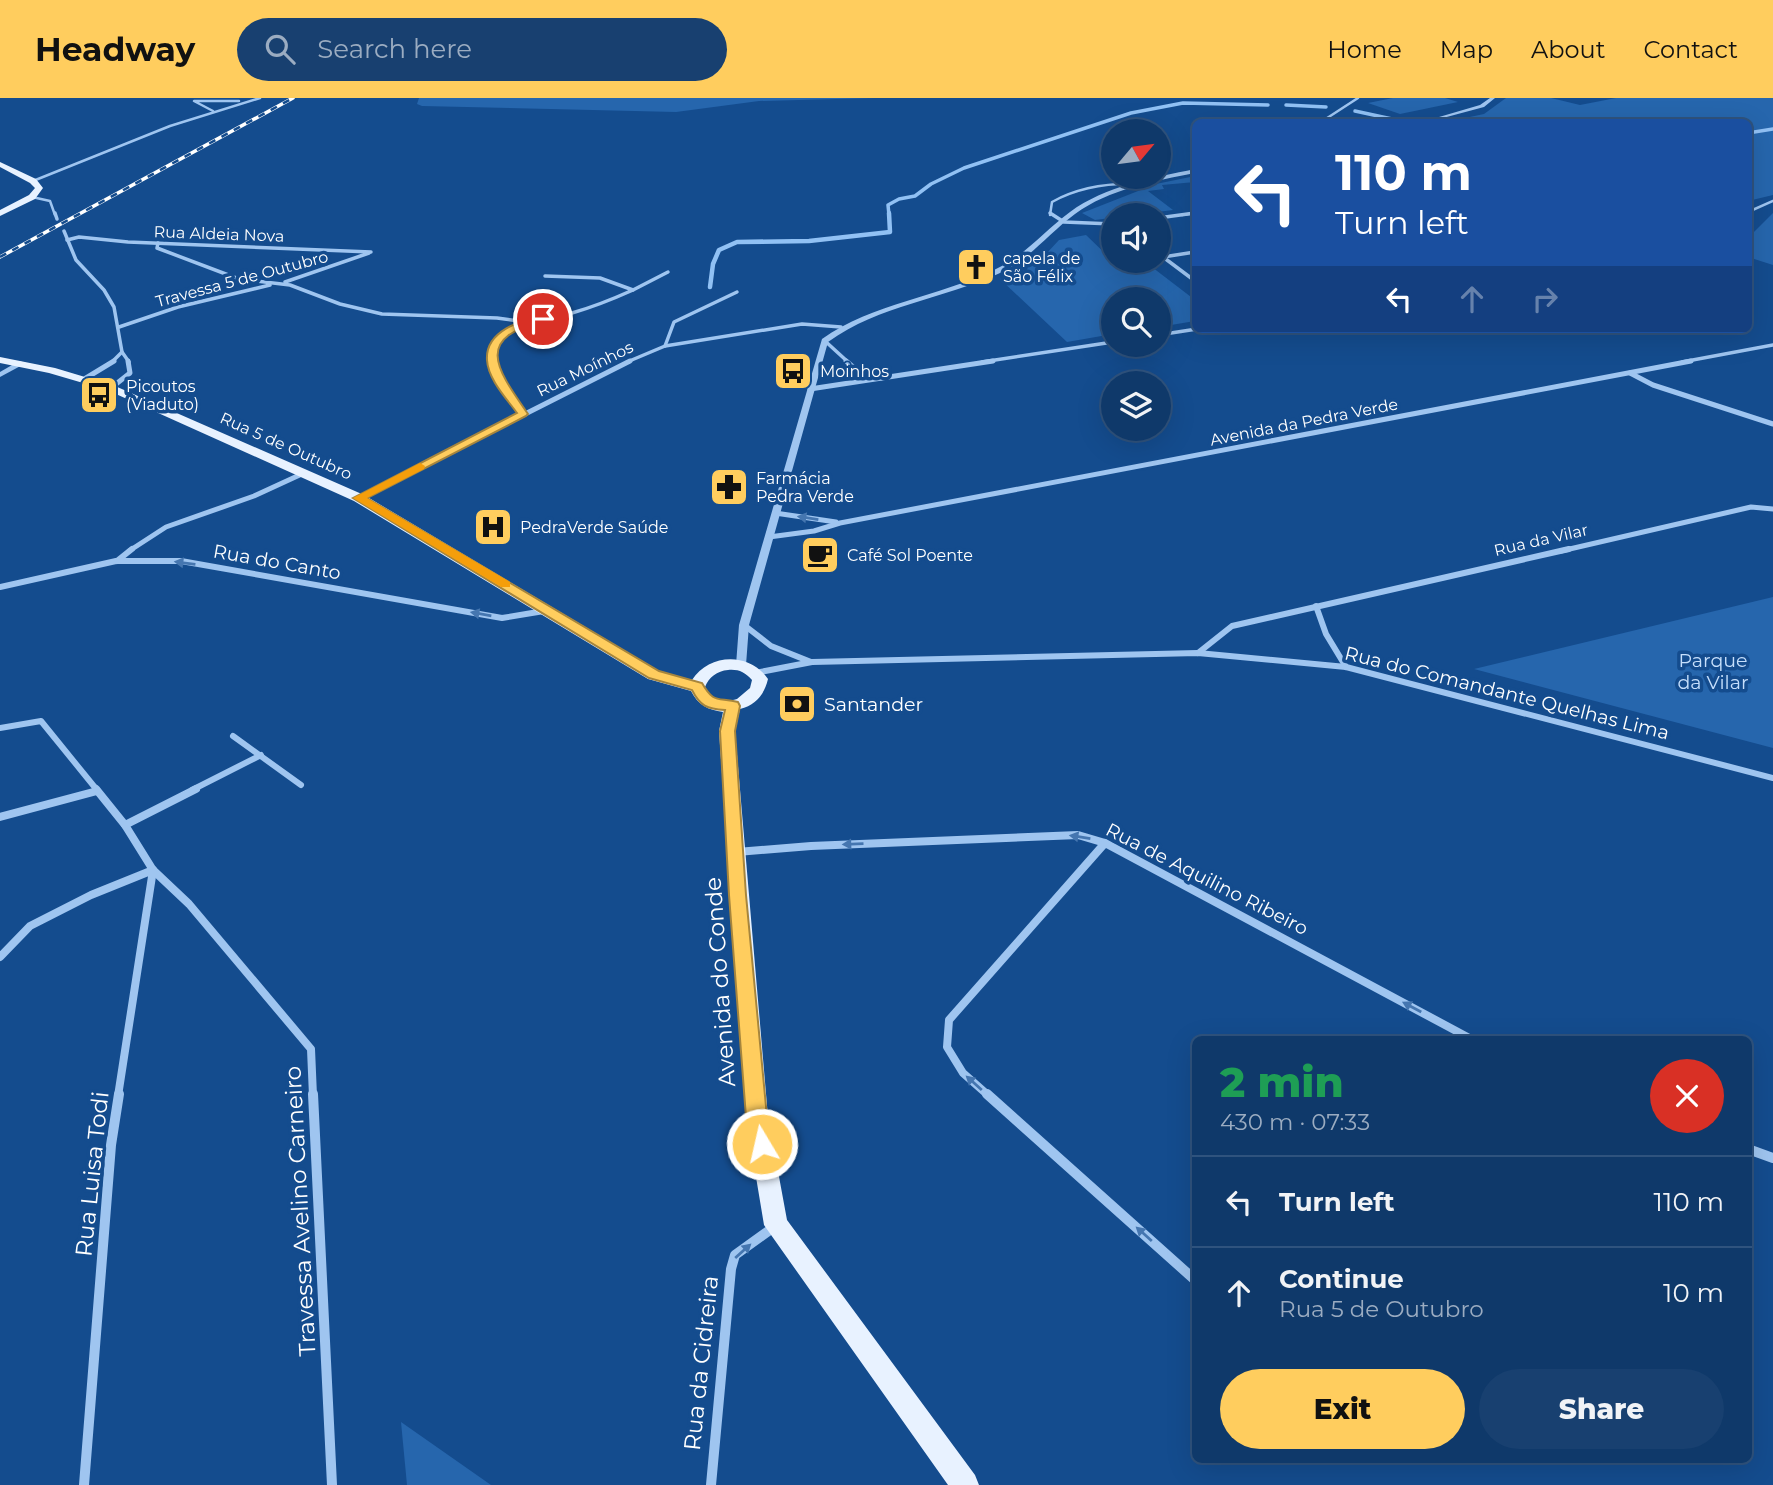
<!DOCTYPE html>
<meta charset="utf-8">
<style>
:root{--surface:#0f396a;--page:#184070;--text:#f1f3f6;--muted:#9bacc1;--line:#2f537e;--accent:#ffcd5e}
body{margin:0;font-family:Montserrat,sans-serif;background:var(--page);color:var(--text);height:100vh;display:flex;flex-direction:column;font-size:26px;white-space:nowrap}
*{box-sizing:border-box;margin:0}
p{font-size:23px;color:var(--muted)}
.icon{flex:none;width:38px;height:38px;fill:none;stroke:currentColor;stroke-width:2;stroke-linecap:round;stroke-linejoin:round}
.map{position:relative;flex:1;overflow:hidden}
.sheet{position:absolute;left:1192px;top:938px;width:560px;height:427px;display:flex;flex-direction:column;background:var(--surface);border-radius:10px;box-shadow:0 7px 28px #0002,0 0 0 2px var(--line)}
.sheet>*{flex:none}
.hud{position:absolute;left:1192px;top:21px;width:560px;height:214px;border-radius:10px;box-shadow:0 7px 28px #0002,0 0 0 2px var(--line);background:#1a4fa0;color:#fff;overflow:hidden}
.needle{width:46px;rotate:61deg}
.controls{position:absolute;left:1101px;top:21px;display:grid;gap:14px}
.controls a{display:grid;place-items:center;width:70px;height:70px;border-radius:50%;background:var(--surface);box-shadow:0 7px 28px #0002,0 0 0 2px var(--line);font-size:35px}
.pin{position:absolute;display:grid;place-items:center;width:60px;height:60px;color:#fff;margin:-30px;border:4px solid #fff;border-radius:50%;box-shadow:0 2px 7px #0007}
.me{position:absolute;width:77px;margin:-38px;rotate:351deg;stroke-linejoin:round;filter:drop-shadow(0 0 5px #0008)}
.turn{display:flex;align-items:center;gap:24px;height:147px;padding:0 28px;font-size:32px}
.turn .icon{width:91px;height:91px;stroke-width:2.5}
.turn b{display:block;font-size:49px;line-height:60px}
.lanes{display:flex;align-items:center;height:66px;padding:0 28px;background:#0003;justify-content:center;gap:35px;direction:ltr}
.lanes .off{opacity:.35}
.round{display:grid;place-items:center;flex:none;width:74px;height:74px;border-radius:37px;background:var(--page)}
.headline{display:flex;align-items:center;justify-content:space-between;height:119px;padding:0 28px}
h1{font-size:42px;font-weight:800;line-height:52px;color:#1e9e55}
.cta{display:flex;gap:14px;margin-top:auto;padding:14px 28px}
.cta a{flex:1;height:80px;border-radius:42px;background:var(--accent);color:#111;font-size:28px;font-weight:800;line-height:80px;text-align:center}
.cta a+a{background:var(--page);color:var(--text)}
ul{padding:0;list-style:none}
li{display:flex;align-items:center;gap:21px;height:91px;padding:0 28px;border-top:2px solid var(--line)}
li div{flex:1}
li b{display:block;font-size:26px}
li em{font-style:normal}
header{display:flex;align-items:center;gap:42px;box-sizing:border-box;height:98px;padding:0 35px;background:var(--accent);color:#111}
header strong{font-size:33px}
nav{display:flex;gap:38px;margin-inline-start:auto;font-size:24px}
.search{width:490px;height:63px;background:var(--page);display:flex;align-items:center;gap:18px;box-sizing:border-box;padding:0 24px;border-radius:38px;color:var(--muted);font-size:26px}
.map>svg:first-child{display:block}
.green{fill:#2666ad}
.lines{fill:none;stroke-linecap:round;stroke-linejoin:round}
.stream-far1{stroke:#91c1f4;stroke-width:3.5}
.stream{stroke:#91c1f4;stroke-width:4.5}
.minor-far5{stroke:#9fc5f0;stroke-width:2.5}
.minor-far4{stroke:#9fc5f0;stroke-width:3.5}
.minor-far3{stroke:#9fc5f0;stroke-width:5}
.minor-far2{stroke:#9fc5f0;stroke-width:6}
.minor-far1{stroke:#9fc5f0;stroke-width:8}
.minor{stroke:#9fc5f0;stroke-width:10}
.tertiary{fill:#9fc5f0;fill-rule:evenodd}
.primary{fill:#e8f2ff;fill-rule:evenodd}
.rail-casing{stroke:#fff;stroke-width:3.5}
.rail{stroke:#144c8e;stroke-width:2.5;stroke-dasharray:7;stroke-linecap:butt}
.oneway{fill:#4576b0}
.route{fill:#ffcd5e;stroke:#a6853d;stroke-width:2}
.slow{fill:#f59e0b}
.labels{text-anchor:middle;dominant-baseline:central;stroke-width:7;stroke-linejoin:round;paint-order:stroke}
.far-street-label{font-size:16px;fill:#fff;stroke:#144c8e}
.far-poi-label{font-size:16px;fill:#fff;stroke:#144c8e;text-anchor:start}
.street-label{font-size:19px;fill:#fff;stroke:#144c8e}
.park-label{font-size:19px;fill:#c6dffc;stroke:#144c8e}
.poi-label{font-size:19px;fill:#fff;stroke:#144c8e;text-anchor:start}
.near-street-label{font-size:23px;fill:#fff;stroke:#144c8e}
</style>
<header>
<strong>Headway</strong>
<div class="search"><svg class="icon" aria-label="search" viewBox="0 0 24 24"><circle cx="10" cy="10" r="6"/><path d="M15 15l6 6"/></svg>Search here</div>
<nav><a>Home</a><a>Map</a><a>About</a><a>Contact</a></nav>
</header>
<div class="map">
<svg width="1773" height="1387" viewBox="0 0 1773 1387">
<rect width="100%" height="100%" fill="#144c8e"/>
<g class="green">
<path d="M 419,0 L 875,0 L 759,3 L 676,14 L 422,8 L 417,6 Z"/>
<path d="M 1393,0 L 1445,0 L 1458,4 L 1400,16 L 1368,5 Z"/>
<path d="M 1506,0 L 1551,0 L 1580,7 L 1616,0 L 1773,0 L 1773,97 L 1748,103 L 1748,24 L 1446,24 L 1484,16 Z"/>
<path d="M 1195,78 L 1195,84 L 1162,87 L 1164,91 L 1148,93 L 1173,112 L 1095,122 L 1082,115 L 1156,86 Z"/>
<path d="M 1773,115 L 1773,167 L 1748,159 L 1748,140 Z"/>
<path d="M 1086,137 L 1113,163 L 1144,163 L 1195,202 L 1195,223 L 1159,229 L 1158,201 L 1113,201 L 1113,236 L 1067,244 L 1000,181 L 1046,156 L 1059,142 Z"/>
<path d="M 1773,499 L 1773,650 L 1474,571 Z"/>
<path d="M 401,1324 L 491,1387 L 407,1387 Z"/>
</g>
<g class="lines">
<g class="stream-far1">
<path d="M 1286,7 L 1326,9"/>
<path d="M 1355,13 L 1392,21"/>
<path d="M 1748,35 L 1773,31"/>
<path d="M 889,117 L 888,107 L 899,101 L 915,98 L 931,86 L 964,70 L 1131,15 L 1183,5 L 1268,7"/>
</g>
<path class="stream" d="M 710,189 L 713,166 L 719,152 L 737,144 L 809,143 L 890,134 L 889,115"/>
<g class="minor-far5">
<path d="M 213,13 L 194,3 L 239,3"/>
<path d="M 1321,24 L 1358,0"/>
<path d="M 33,83 L 170,28 L 260,0"/>
<path d="M 32,99 L 50,103 L 55,117"/>
<path d="M 1748,114 L 1773,103"/>
<path d="M 1050,117 L 1052,104 C 1079,89 1107,85 1138,86"/>
<path d="M 1182,117 L 1195,115"/>
</g>
<g class="minor-far4">
<path d="M 55,115 L 57,121"/>
<path d="M 1050,115 L 1064,124 L 1113,126"/>
<path d="M 1158,120 L 1195,115"/>
<path d="M 64,133 L 76,162 L 104,192 L 114,209 L 122,254 L 129,264"/>
<path d="M 67,142 L 79,139 L 128,144 L 371,154"/>
<path d="M 158,145 L 157,150 L 239,181 L 290,187 L 340,206 L 382,216 L 497,220 L 525,224"/>
<path d="M 1195,154 L 1163,159 L 1195,183"/>
<path d="M 285,184 L 369,155"/>
<path d="M 633,192 L 668,174"/>
<path d="M 119,229 L 178,209 L 270,187"/>
<path d="M 1158,237 L 1197,231"/>
<path d="M 825,243 L 848,264"/>
<path d="M 665,248 L 674,224 L 737,194"/>
<path d="M 112,264 L 122,254"/>
<path d="M 494,264 C 492,222 543,223 572,215 C 593,209 613,201 633,192 L 600,180 L 545,178"/>
<path d="M 627,264 L 665,248 L 802,226 L 841,229"/>
<path d="M 982,264 L 1113,244"/>
<path d="M 1682,264 L 1773,247"/>
</g>
<g class="minor-far3">
<path d="M 494,263 L 498,279 L 523,316"/>
<path d="M 846,263 L 853,269 L 881,280"/>
<path d="M 1630,275 L 1653,287 L 1773,326"/>
<path d="M 86,280 L 114,263"/>
<path d="M 111,290 L 130,275 L 128,263"/>
<path d="M 810,291 L 993,263"/>
<path d="M 359,400 L 630,263"/>
<path d="M 775,415 L 836,424"/>
<path d="M 769,439 L 814,433 L 840,425 L 1691,263"/>
<path d="M 129,453 L 166,429 L 254,398 L 304,375"/>
<path d="M 1561,453 L 1751,409 L 1773,411"/>
</g>
<g class="minor-far2">
<path d="M 117,463 L 132,451"/>
<path d="M 0,489 L 116,463 L 181,463 L 502,520 L 544,513"/>
<path d="M 1316,508 L 1326,536 L 1346,569"/>
<path d="M 744,527 L 771,548 L 811,564"/>
<path d="M 1198,555 L 1232,528 L 1569,451"/>
<path d="M 755,575 L 812,564 L 1198,555 L 1346,569 L 1773,680"/>
<path d="M 0,630 L 41,623 L 97,692"/>
<path d="M 233,638 L 301,687"/>
<path d="M 192,692 L 261,657"/>
</g>
<g class="minor-far1">
<path d="M 96,691 L 125,727 L 153,772 L 189,806 L 311,951 L 313,998"/>
<path d="M 0,719 L 97,693"/>
<path d="M 125,727 L 196,691"/>
<path d="M 737,754 L 811,748 L 1078,737 L 1105,745 L 1473,942"/>
<path d="M 0,859 L 30,828 L 91,797 L 153,772"/>
<path d="M 118,998 L 153,772"/>
<path d="M 989,998 L 963,975 L 947,949 L 949,922 L 1105,745"/>
</g>
<g class="minor">
<path d="M 313,996 L 332,1387"/>
<path d="M 987,996 L 1195,1182"/>
<path d="M 1748,1051 L 1773,1060"/>
<path d="M 84,1387 L 111,1047 L 119,996"/>
<path d="M 711,1387 L 731,1171 L 735,1157 L 774,1129"/>
</g>
<g class="tertiary">
<path d="M 1490,0 L 1495,0 L 1484,9 L 1428,24 L 1422,24 L 1480,7 Z"/>
<path d="M 1195,71 L 1195,75 C 1155,83 1109,91 1075,116 C 1049,135 1030,161 1000,175 C 944,201 879,207 828,244 L 749,527 L 746,567 L 745,570 L 737,570 L 736,567 L 739,527 L 822,241 C 873,205 938,199 994,172 C 1024,159 1044,133 1070,114 C 1105,88 1153,80 1195,71 Z"/>
<path d="M 19,263 L 26,265 L 0,279 L 0,274 Z"/>
</g>
<g class="primary">
<path d="M 0,64 L 36,81 L 43,90 L 35,101 L 0,118 L 0,112 L 29,97 L 35,90 L 30,85 L 0,69 Z"/>
<path d="M 0,259 L 55,270 L 115,288 L 364,397 L 659,573 L 692,582 C 709,555 750,554 768,581 C 764,597 756,607 740,611 L 735,633 L 768,1019 L 787,1122 L 975,1377 L 979,1387 L 948,1387 L 764,1127 L 746,1019 L 719,633 L 723,614 C 708,612 698,607 691,593 L 648,581 L 354,403 L 107,292 L 49,275 L 0,265 ZM 728,572 C 738,571 745,574 752,582 L 750,590 L 737,601 C 723,605 712,602 705,589 C 709,579 717,573 728,572 Z"/>
</g>
<defs>
<path id="rail" d="M 0,159 L 293,0"/>
</defs>
<use href="#rail" class="rail-casing"/>
<use href="#rail" class="rail"/>
</g>
<defs><path id="oneway-solid" d="M-6-.8H1V-3.2L6.5 0L1 3.2V.8H-6Z" transform="scale(1.75)"/></defs>
<g class="oneway">
<use href="#oneway-solid" transform="translate(808 420) rotate(-171)"/>
<use href="#oneway-solid" transform="translate(185 465) rotate(-173)"/>
<use href="#oneway-solid" transform="translate(481 516) rotate(-170)"/>
<use href="#oneway-solid" transform="translate(1080 739) rotate(-171)"/>
<use href="#oneway-solid" transform="translate(853 746) rotate(178)"/>
<use href="#oneway-solid" transform="translate(1412 909) rotate(-152)"/>
<use href="#oneway-solid" transform="translate(974 985) rotate(-138)"/>
<use href="#oneway-solid" transform="translate(1144 1136) rotate(-138)"/>
<use href="#oneway-solid" transform="translate(743 1153) rotate(-42)"/>
</g>
<path class="route" d="M 543,218 L 548,221 L 546,223 C 473,239 496,270 528,316 L 526,318 L 367,400 L 659,573 L 702,585 C 714,606 717,599 738,604 L 740,608 L 735,633 L 746,797 L 767,1019 L 772,1046 L 769,1053 L 762,1056 L 754,1053 L 746,1019 L 729,797 L 720,633 L 725,612 C 707,611 700,608 692,592 L 649,580 L 353,400 L 517,315 C 506,300 488,281 487,262 C 485,233 521,222 543,218 Z"/>
<path class="slow" d="M 420,365 L 425,368 L 424,371 L 367,400 L 510,484 L 510,489 L 501,489 L 353,400 Z"/>
<defs>
<symbol id="church-square" viewBox="-11 -11 22 22"><rect x="-9" y="-9" width="18" height="18" rx="4" fill="#ffcd5e" stroke="#144c8e"/><path d="M-1.2-6h2.4v3.5h3.3v2.4h-3.3V6h-2.4V-.1h-3.3v-2.4h3.3Z" fill="#111"/></symbol>
<symbol id="bus-square" viewBox="-11 -11 22 22"><rect x="-9" y="-9" width="18" height="18" rx="4" fill="#ffcd5e" stroke="#144c8e"/><path d="M-5-6H5V4H4V6H2V4H-2V6H-4V4H-5ZM-3.5-4V0h7V-4ZM-3.5 1.2v1.5H-2V1.2ZM2 1.2v1.5H3.5V1.2Z" fill="#111"/></symbol>
<symbol id="pharmacy-square" viewBox="-11 -11 22 22"><rect x="-9" y="-9" width="18" height="18" rx="4" fill="#ffcd5e" stroke="#144c8e"/><path d="M-2-6h4v4h4v4h-4v4h-4v-4h-4v-4h4Z" fill="#111"/></symbol>
<symbol id="hospital-square" viewBox="-11 -11 22 22"><rect x="-9" y="-9" width="18" height="18" rx="4" fill="#ffcd5e" stroke="#144c8e"/><path d="M-5-5h3v3.5h4V-5h3V5h-3V1.5h-4V5h-3Z" fill="#111"/></symbol>
<symbol id="cafe-square" viewBox="-11 -11 22 22"><rect x="-9" y="-9" width="18" height="18" rx="4" fill="#ffcd5e" stroke="#144c8e"/><path d="M-5.5-4.5H6V0H3Q3 3.5 0 3.5H-2.5Q-5.5 3.5-5.5 0ZM3-3.2v2h1.7v-2ZM-6 4.5H4V6H-6Z" fill="#111"/></symbol>
<symbol id="bank-square" viewBox="-11 -11 22 22"><rect x="-9" y="-9" width="18" height="18" rx="4" fill="#ffcd5e" stroke="#144c8e"/><path d="M-6-4H6V4H-6ZM0-2.3a2.3 2.3 0 1 0 0 4.6a2.3 2.3 0 1 0 0-4.6Z" fill="#111"/></symbol>
</defs>
<g fill-rule="evenodd">
<use href="#church-square" x="954" y="147" width="44" height="44"/>
<use href="#bus-square" x="771" y="251" width="44" height="44"/>
<use href="#bus-square" x="77" y="275" width="44" height="44"/>
<use href="#pharmacy-square" x="707" y="367" width="44" height="44"/>
<use href="#hospital-square" x="471" y="407" width="44" height="44"/>
<use href="#cafe-square" x="798" y="435" width="44" height="44"/>
<use href="#bank-square" x="775" y="584" width="44" height="44"/>
</g>
<g class="labels">
<g class="far-street-label">
<text transform="translate(219 136) rotate(2)">Rua Aldeia Nova</text>
<text transform="translate(242 181) rotate(-15)">Travessa 5 de Outubro</text>
<text transform="translate(585 271) rotate(-26)">Rua Moínhos</text>
<text transform="translate(1304 324) rotate(-11)">Avenida da Pedra Verde</text>
<text transform="translate(286 348) rotate(24)">Rua 5 de Outubro</text>
<text transform="translate(1541 442) rotate(-13)">Rua da Vilar</text>
</g>
<g class="far-poi-label">
<text x="1003" y="160">capela de<tspan x="1003" dy="18">São Félix</tspan></text>
<text x="820" y="273">Moinhos</text>
<text x="126" y="288">Picoutos<tspan x="126" dy="18">(Viaduto)</tspan></text>
<text x="756" y="380">Farmácia<tspan x="756" dy="18">Pedra Verde</tspan></text>
<text x="520" y="429">PedraVerde Saúde</text>
<text x="847" y="457">Café Sol Poente</text>
</g>
<g class="street-label">
<text transform="translate(277 464) rotate(10)">Rua do Canto</text>
<text transform="translate(1507 595) rotate(14)">Rua do Comandante Quelhas Lima</text>
<text transform="translate(1207 781) rotate(27)">Rua de Aquilino Ribeiro</text>
</g>
<g class="park-label">
<text x="1713" y="562">Parque<tspan x="1713" dy="22">da Vilar</tspan></text>
</g>
<g class="poi-label">
<text x="824" y="606">Santander</text>
</g>
<g class="near-street-label">
<text transform="translate(720 884) rotate(-94)">Avenida do Conde</text>
<text transform="translate(92 1076) rotate(-84)">Rua Luisa Todi</text>
<text transform="translate(300 1113) rotate(-93)">Travessa Avelino Carneiro</text>
<text transform="translate(701 1265) rotate(-84)">Rua da Cidreira</text>
</g>
</g>
</svg>
<div class="controls">
<a><svg class="needle" viewBox="-14 -14 28 28"><path d="M0-13l5 13h-10z" fill="#e53935"/><path d="M0 13l5-13h-10z" fill="#9bacc1"/></svg></a>
<a><svg class="icon" aria-label="sound" viewBox="0 0 24 24"><path d="M4 9h4l5-4v14l-5-4H4zM17 9q2 3 0 6"/></svg></a>
<a><svg class="icon" aria-label="search" viewBox="0 0 24 24"><circle cx="10" cy="10" r="6"/><path d="M15 15l6 6"/></svg></a>
<a><svg class="icon" aria-label="layers" viewBox="0 0 24 24"><path d="M12 4l9 5-9 5-9-5zM3 14l9 5 9-5"/></svg></a>
</div>
<div class="pin" style="left:543px;top:221px;background:#d93025"><svg class="icon" aria-label="arrive" viewBox="0 0 24 24"><path d="M6 21V4h12l-3 4 3 4H6"/></svg></div>
<svg class="me" style="left:762px;top:1046px" viewBox="-20 -20 40 40"><circle r="17" fill="#ffcd5e" stroke="#fff" stroke-width="3"/><path d="M0-11L8 9 0 5-8 9z" fill="#fff"/></svg>
<div class="hud">
<div class="turn"><svg class="icon" aria-label="left" viewBox="0 0 24 24"><path d="M17 20v-9H6M10 6l-5 5 5 5"/></svg><div><b>110 m</b>Turn left</div></div>
<div class="lanes"><svg class="icon" aria-label="left" viewBox="0 0 24 24"><path d="M17 20v-9H6M10 6l-5 5 5 5"/></svg><svg class="icon off" aria-label="ahead" viewBox="0 0 24 24"><path d="M12 20V5M6 11l6-6 6 6"/></svg><svg class="icon off" aria-label="right" viewBox="0 0 24 24"><path d="M7 20v-9h11M14 6l5 5-5 5"/></svg></div>
</div>
<section class="sheet">
<div class="headline"><div><h1>2 min</h1><p>430 m · 07:33</p></div><a class="round" style="background:#d93025;color:#fff"><svg class="icon" aria-label="close" viewBox="0 0 24 24"><path d="M6 6l12 12M18 6L6 18"/></svg></a></div>
<ul>
<li><svg class="icon" aria-label="left" viewBox="0 0 24 24"><path d="M17 20v-9H6M10 6l-5 5 5 5"/></svg><div><b>Turn left</b></div><em>110 m</em></li>
<li><svg class="icon" aria-label="ahead" viewBox="0 0 24 24"><path d="M12 20V5M6 11l6-6 6 6"/></svg><div><b>Continue</b><p>Rua 5 de Outubro</p></div><em>10 m</em></li>
</ul>
<div class="cta"><a>Exit</a><a>Share</a></div>
</section>
</div>
